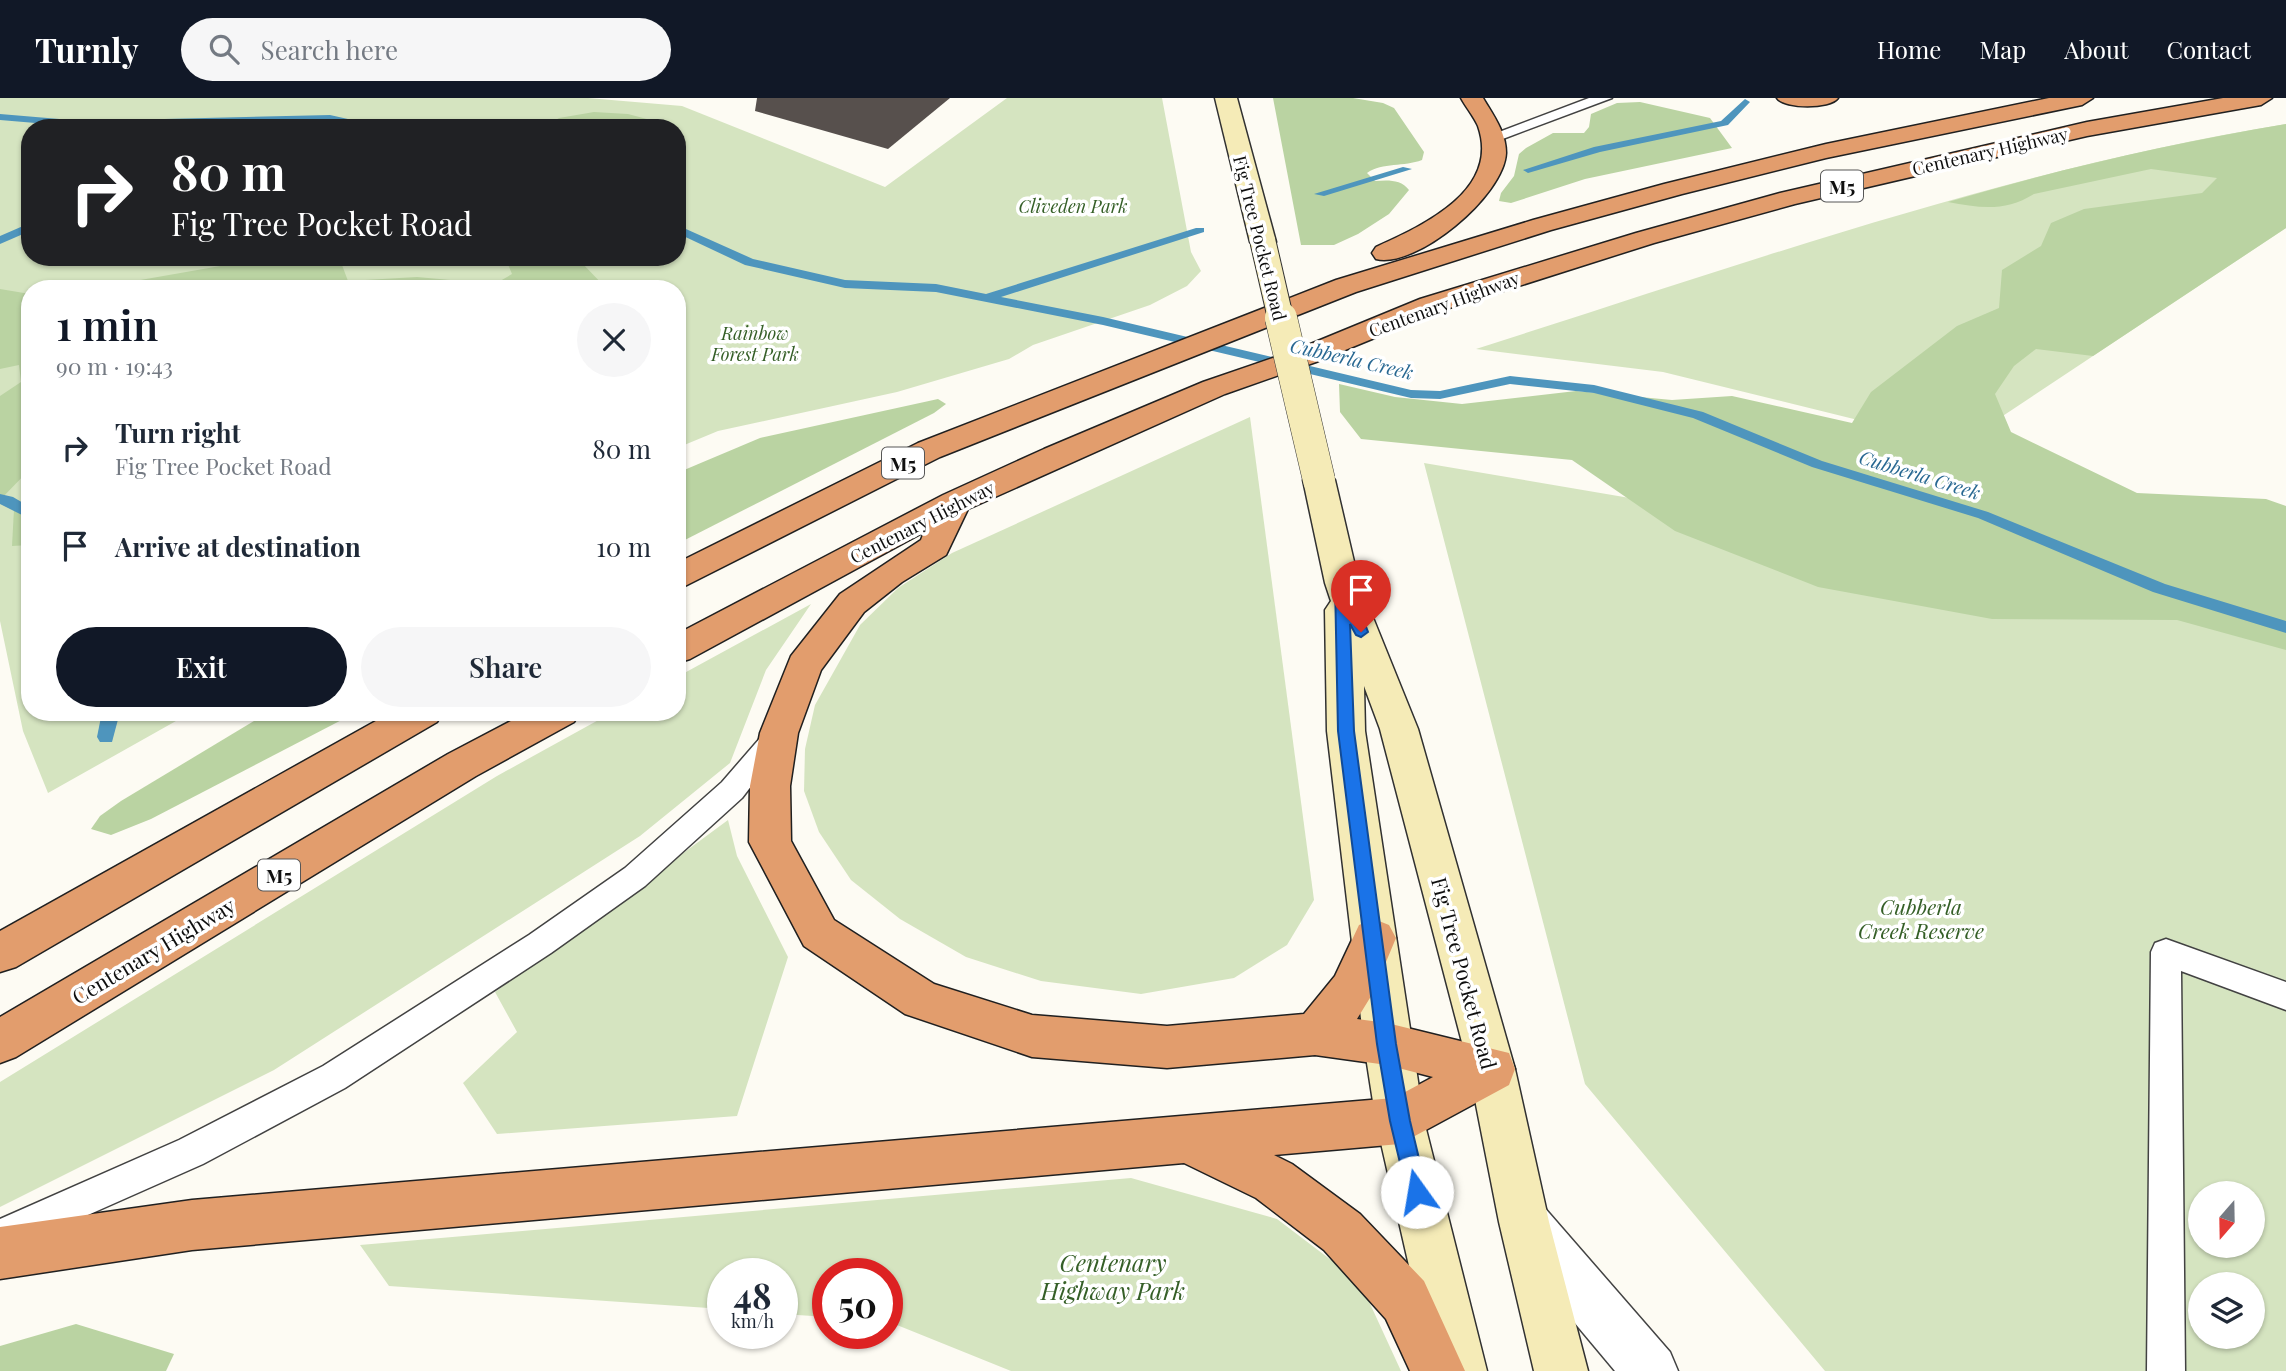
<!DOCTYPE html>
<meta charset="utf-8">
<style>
:root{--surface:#fff;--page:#f6f6f7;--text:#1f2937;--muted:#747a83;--accent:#111827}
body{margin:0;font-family:"Playfair Display",serif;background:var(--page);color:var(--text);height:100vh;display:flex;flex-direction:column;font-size:26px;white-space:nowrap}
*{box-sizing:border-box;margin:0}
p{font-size:23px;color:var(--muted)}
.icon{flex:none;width:38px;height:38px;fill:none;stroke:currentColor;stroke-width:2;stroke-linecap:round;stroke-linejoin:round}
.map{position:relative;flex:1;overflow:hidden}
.drawer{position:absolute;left:21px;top:182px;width:665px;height:441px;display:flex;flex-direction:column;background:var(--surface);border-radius:28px;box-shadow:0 2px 5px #0004}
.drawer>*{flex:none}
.top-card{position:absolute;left:21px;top:21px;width:665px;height:147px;border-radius:28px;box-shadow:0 2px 5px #0004;background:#202124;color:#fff;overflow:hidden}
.needle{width:46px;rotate:200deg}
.tools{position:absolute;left:2188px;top:1083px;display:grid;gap:14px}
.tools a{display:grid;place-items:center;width:77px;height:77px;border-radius:50%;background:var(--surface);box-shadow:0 2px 5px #0004;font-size:35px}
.speed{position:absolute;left:707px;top:1160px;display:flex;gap:14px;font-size:35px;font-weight:700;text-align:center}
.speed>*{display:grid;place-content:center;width:91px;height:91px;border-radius:50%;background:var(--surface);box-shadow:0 2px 5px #0004;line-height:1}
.speed small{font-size:18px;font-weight:400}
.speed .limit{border:10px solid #d22;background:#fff;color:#111}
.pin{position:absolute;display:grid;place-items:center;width:60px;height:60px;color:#fff;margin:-72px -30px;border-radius:50% 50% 50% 0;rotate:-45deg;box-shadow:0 0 7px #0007}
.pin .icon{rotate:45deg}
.me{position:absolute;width:77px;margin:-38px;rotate:347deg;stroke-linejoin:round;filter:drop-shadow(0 0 5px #0008)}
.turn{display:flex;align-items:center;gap:24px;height:147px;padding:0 35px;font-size:32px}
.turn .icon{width:91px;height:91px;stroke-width:2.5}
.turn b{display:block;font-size:49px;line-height:60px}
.round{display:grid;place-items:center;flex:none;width:74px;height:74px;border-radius:37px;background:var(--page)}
.headline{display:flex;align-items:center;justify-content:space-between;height:119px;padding:0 35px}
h1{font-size:42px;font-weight:600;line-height:52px;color:var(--accent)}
.button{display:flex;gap:14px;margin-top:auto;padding:14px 35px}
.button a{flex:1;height:80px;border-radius:42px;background:var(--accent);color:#fff;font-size:28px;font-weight:600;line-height:80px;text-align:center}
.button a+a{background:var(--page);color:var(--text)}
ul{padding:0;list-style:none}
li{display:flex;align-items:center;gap:21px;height:98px;padding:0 35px}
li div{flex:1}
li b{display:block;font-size:26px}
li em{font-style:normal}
header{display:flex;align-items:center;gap:42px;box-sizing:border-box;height:98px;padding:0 35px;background:var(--accent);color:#fff}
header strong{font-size:33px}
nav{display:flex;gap:38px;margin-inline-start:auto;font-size:24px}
.search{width:490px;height:63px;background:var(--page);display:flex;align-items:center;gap:18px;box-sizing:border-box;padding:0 24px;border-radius:38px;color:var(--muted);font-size:26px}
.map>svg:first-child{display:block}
.green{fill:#d5e4c0;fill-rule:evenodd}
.forest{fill:#bad3a2}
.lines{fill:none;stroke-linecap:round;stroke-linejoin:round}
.stream{fill:#4e95bd;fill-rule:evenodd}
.building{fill:#57504d}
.lane-casing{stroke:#424242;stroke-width:3}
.street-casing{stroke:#424242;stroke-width:3}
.secondary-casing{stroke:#313131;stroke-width:3}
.highway-casing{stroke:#202020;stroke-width:3}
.lane{fill:#fff;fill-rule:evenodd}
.street{fill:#fff;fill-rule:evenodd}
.secondary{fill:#f5ebb7;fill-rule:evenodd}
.highway{fill:#e29d6d;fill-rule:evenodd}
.secondary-bridge-far1-casing{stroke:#313131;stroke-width:27;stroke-linecap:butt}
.secondary-bridge-casing{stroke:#313131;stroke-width:33;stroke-linecap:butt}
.secondary-bridge-far1{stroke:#f5ebb7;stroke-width:25}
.secondary-bridge{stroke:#f5ebb7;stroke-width:32}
.route{fill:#1a73e8;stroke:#114b97;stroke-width:2}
.labels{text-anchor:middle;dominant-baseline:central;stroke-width:7;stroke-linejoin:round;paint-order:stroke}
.far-street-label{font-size:18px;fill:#0f0f0f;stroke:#fff}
.far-park-label{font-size:18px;font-style:italic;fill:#355f27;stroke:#fff}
.shield{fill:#fff;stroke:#575757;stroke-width:2}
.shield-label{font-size:19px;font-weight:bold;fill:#0f0f0f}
.far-water-label{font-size:19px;font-style:italic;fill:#286892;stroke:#fff}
.park-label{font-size:21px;font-style:italic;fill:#355f27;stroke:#fff}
.street-label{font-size:21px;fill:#0f0f0f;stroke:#fff}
.near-park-label{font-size:24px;font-style:italic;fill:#355f27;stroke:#fff}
</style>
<header>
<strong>Turnly</strong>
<div class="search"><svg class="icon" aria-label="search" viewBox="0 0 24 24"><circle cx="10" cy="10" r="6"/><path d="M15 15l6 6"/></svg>Search here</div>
<nav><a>Home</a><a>Map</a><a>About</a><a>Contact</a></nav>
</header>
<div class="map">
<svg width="2286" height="1273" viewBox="0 0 2286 1273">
<rect width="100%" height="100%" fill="#fdfbf3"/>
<g class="green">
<path d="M 0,0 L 588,0 L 682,8 L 885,89 L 1007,0 L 1162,0 L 1191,154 L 1201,173 L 1187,188 L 1150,207 L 1033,247 L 1009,261 L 897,294 L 718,333 L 677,350 L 677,191 L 30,191 L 30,614 L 192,614 L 48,695 L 23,633 L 0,523 ZM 30,30 L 677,30 L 677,159 L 30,159 Z"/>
<path d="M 2286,26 L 2286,130 L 1959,347 L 1663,274 L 1476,251 C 1743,166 2009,71 2286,26 Z"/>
<path d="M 1250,319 L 1314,802 L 1287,847 L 1234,880 L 1141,896 L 1041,883 L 966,859 L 900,821 L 851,782 L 819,734 L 804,693 L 805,651 L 815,607 L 860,527 L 898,490 L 952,455 Z"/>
<path d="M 1424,365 L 2159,490 L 2286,529 L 2286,1273 L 1825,1273 L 1585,986 ZM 2200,1096 L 2252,1096 L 2252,1148 L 2200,1148 ZM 2200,1186 L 2252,1186 L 2252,1239 L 2200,1239 Z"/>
<path d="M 811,506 L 766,572 L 730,665 L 640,738 L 274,972 L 0,1109 L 0,984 L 497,678 L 613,614 L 677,614 L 677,579 Z"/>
<path d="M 728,722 L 737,758 L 788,859 L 737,1018 L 497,1036 L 463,985 L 517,934 L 495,894 Z"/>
<path d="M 1131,1080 L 1277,1121 L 1360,1184 L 1401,1273 L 1011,1273 L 887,1223 L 887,1176 L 828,1176 L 828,1219 L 782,1216 L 782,1176 L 723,1176 L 723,1211 L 389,1188 L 360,1147 Z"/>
</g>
<g class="forest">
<path d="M 1273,0 L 1353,0 L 1383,5 L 1394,10 L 1424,54 L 1422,62 C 1404,69 1383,64 1367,75 L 1375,83 C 1387,82 1401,81 1409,92 L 1389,116 L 1358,136 L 1334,147 L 1301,147 Z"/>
<path d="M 1640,4 L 1710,20 L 1732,50 L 1585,81 L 1511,105 L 1499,103 L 1501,95 L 1514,78 L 1519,56 L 1526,50 L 1553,35 L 1584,35 L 1589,29 L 1591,16 L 1617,5 Z"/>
<path d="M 594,14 L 628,16 L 658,24 L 649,30 L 543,30 L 559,20 Z"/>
<path d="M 2286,26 L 2286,130 L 2093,258 L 2036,251 L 2014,268 L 1995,296 L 2011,334 L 2137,395 L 2266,401 L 2286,408 L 2286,552 L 2177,522 L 1992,521 L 1818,489 L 1675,433 L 1572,362 L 1361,341 L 1340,314 L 1339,286 L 1395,299 L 1462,306 L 1576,293 L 1672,302 L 1732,298 L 1852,325 L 1871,294 L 1957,228 L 1999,210 L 2002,172 L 2041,148 L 2051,125 L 2084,111 L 2202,95 L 2217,80 L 2151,71 L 2034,96 C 2005,114 1980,110 1948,104 C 2059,71 2172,45 2286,26 Z"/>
<path d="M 272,159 L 339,159 L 348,183 L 417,179 L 495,186 L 512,176 L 505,159 L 581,159 L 580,163 L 607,191 L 89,191 Z"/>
<path d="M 0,191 L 30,196 L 30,371 L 0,402 L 0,298 L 21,284 L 19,267 L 0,271 Z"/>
<path d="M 938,301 L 946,306 L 934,315 L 677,446 L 677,375 L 760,340 Z"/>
<path d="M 30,398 L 30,447 L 12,448 L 14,411 Z"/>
<path d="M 269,614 L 357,614 L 151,721 L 111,737 L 91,731 L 100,718 L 121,703 Z"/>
<path d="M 76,1226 L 174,1256 L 166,1273 L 0,1273 L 0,1248 Z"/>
</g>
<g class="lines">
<g class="stream">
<path d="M 1745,1 L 1750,4 L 1728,27 L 1600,54 L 1528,75 L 1523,72 L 1594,49 L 1721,23 Z"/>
<path d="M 0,16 L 83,23 L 330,17 L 388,30 L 365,30 L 330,23 L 83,29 L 0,22 Z"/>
<path d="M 1403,69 L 1412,71 L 1324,98 L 1314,96 Z"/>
<path d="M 30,125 L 30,133 L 0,146 L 0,138 Z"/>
<path d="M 677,127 L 753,161 L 845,182 L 936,186 L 986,196 L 1196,130 L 1204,130 L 1204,134 L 1001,199 L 1103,219 L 1411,292 L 1440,293 L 1510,278 L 1594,287 L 1703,314 L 1822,363 L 1988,414 L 2165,486 L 2286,523 L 2286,535 L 2153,494 L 1978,420 L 1812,369 L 1693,320 L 1594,295 L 1510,286 L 1440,301 L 1411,300 L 1103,227 L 936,194 L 845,190 L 745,167 L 677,135 Z"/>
<path d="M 0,396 L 13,399 L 30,409 L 30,421 L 0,406 Z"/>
<path d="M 102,614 L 120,614 L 112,644 L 100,644 L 97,639 Z"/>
</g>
</g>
<path class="building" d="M 757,0 L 950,0 L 888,51 L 755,13 Z"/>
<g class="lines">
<defs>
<g id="lane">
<path d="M 1589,0 L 1612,0 L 1500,42 L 1494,44 L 1486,39 Z"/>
<path d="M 776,629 L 785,632 L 789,639 L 742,700 L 645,788 L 551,855 L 345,990 L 203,1066 L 0,1156 L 0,1121 L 179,1042 L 323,968 L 529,837 L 625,770 L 722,684 L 767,632 Z"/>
<path d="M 2166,841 L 2286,884 L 2286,912 L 2181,873 L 2185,1273 L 2147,1273 L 2151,854 L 2155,845 Z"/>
</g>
<path id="street" d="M 1525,1101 L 1543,1108 L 1670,1254 L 1678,1273 L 1615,1273 L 1507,1144 L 1500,1126 L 1507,1108 Z"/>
<g id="secondary">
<path d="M 1215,0 L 1237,0 L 1276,144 L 1272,150 L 1254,150 L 1250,144 Z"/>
<path d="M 1319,372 L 1330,375 L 1335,382 L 1359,485 L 1418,631 L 1515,971 L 1549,1124 L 1588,1273 L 1534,1273 L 1499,1124 L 1469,971 L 1380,631 L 1364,588 L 1365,633 L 1424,1023 L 1487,1273 L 1433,1273 L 1376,1023 L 1364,946 L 1327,633 L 1325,512 L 1331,503 L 1325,485 L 1303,382 L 1308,375 Z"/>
</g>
<g id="highway">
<path d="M 1461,0 L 1483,0 C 1493,17 1506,34 1506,55 C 1504,98 1416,171 1376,161 L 1372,155 L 1376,149 C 1422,128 1501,93 1478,28 C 1474,19 1466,9 1461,0 Z"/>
<path d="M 1777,0 L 1838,0 C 1830,11 1785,11 1777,0 Z"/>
<path d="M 2049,0 L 2093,0 L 2082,7 L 1826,60 L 1682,96 L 1551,132 L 1356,194 L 940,359 L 677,492 L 677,465 L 918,345 L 1336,182 L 1533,122 L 1664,86 L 1826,46 Z"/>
<path d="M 2223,0 L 2272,0 L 2261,7 L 2087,38 L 1795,106 L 1654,145 L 1440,213 L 1316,264 L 1225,296 L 968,411 L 946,457 L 902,484 L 864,514 L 821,572 L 798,635 L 790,688 L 791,743 L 834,822 L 934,886 L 1032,917 L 1167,928 L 1304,916 L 1335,878 L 1359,827 L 1374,821 L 1389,827 L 1396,840 L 1373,895 L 1357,921 L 1387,925 L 1509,955 L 1515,971 L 1509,987 L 1400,1046 L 1274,1057 L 1292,1066 L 1360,1116 L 1424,1183 L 1465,1273 L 1410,1273 L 1386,1221 L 1324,1152 L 1256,1100 L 1184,1065 L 192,1152 L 0,1181 L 0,1129 L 192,1102 L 1394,1000 L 1433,979 L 1387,967 L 1315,957 L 1167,970 L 1032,959 L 905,916 L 804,848 L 749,744 L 750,688 L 760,635 L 791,558 L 840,496 L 921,442 L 924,434 L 690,561 L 677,565 L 677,536 L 943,397 L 1044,351 L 1203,284 L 1296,252 L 1420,201 L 1636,135 L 1780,95 L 2087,24 Z"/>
<path d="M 392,614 L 443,614 L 437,624 L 16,869 L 0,874 L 0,833 Z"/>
<path d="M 528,614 L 580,614 L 574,624 L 476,678 L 16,959 L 0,965 L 0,919 L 448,656 Z"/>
</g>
</defs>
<use href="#lane" class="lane-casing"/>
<use href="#street" class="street-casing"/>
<use href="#secondary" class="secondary-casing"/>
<use href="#highway" class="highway-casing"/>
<use href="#lane" class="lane"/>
<use href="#street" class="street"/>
<use href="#secondary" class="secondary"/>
<use href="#highway" class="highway"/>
<defs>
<path id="secondary-bridge-far1" d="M 1263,144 L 1281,222"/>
<path id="secondary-bridge" d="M 1281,220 L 1319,382"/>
</defs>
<use href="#secondary-bridge-far1" class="secondary-bridge-far1-casing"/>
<use href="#secondary-bridge" class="secondary-bridge-casing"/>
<use href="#secondary-bridge-far1" class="secondary-bridge-far1"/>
<use href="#secondary-bridge" class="secondary-bridge"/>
</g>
<path class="route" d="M 1342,480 L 1349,485 L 1368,534 L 1361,539 L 1356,537 L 1350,526 L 1354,633 L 1396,946 L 1410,1023 L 1427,1094 L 1424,1101 L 1417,1104 L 1410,1101 L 1407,1094 L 1390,1023 L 1377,946 L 1338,633 L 1335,485 Z"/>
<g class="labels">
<g class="far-street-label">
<text transform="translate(1990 53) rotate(-13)">Centenary Highway</text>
<text transform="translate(1260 140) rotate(76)">Fig Tree Pocket Road</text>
<text transform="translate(1444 206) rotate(-20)">Centenary Highway</text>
<text transform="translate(922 424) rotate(-27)">Centenary Highway</text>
</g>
<g class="far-park-label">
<text x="1073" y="108">Cliveden Park</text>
<text x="755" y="235">Rainbow<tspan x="755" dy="21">Forest Park</tspan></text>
</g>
<g class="shield">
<rect x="1821" y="72.5" width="42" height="31" rx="5"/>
<rect x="882" y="349.5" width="42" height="31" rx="5"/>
<rect x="258" y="761.5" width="42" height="31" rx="5"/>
</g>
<g class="shield-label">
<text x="1842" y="88">M5</text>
<text x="903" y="365">M5</text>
<text x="279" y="777">M5</text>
</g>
<g class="far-water-label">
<text transform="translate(1352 260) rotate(13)">Cubberla Creek</text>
<text transform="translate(1920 376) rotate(17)">Cubberla Creek</text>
</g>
<g class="park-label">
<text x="1921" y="808">Cubberla<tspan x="1921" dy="24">Creek Reserve</tspan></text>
</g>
<g class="street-label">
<text transform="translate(153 852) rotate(-31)">Centenary Highway</text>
<text transform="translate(1465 875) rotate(75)">Fig Tree Pocket Road</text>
</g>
<g class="near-park-label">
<text x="1113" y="1164">Centenary<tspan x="1113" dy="28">Highway Park</tspan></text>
</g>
</g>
</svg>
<div class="tools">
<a><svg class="needle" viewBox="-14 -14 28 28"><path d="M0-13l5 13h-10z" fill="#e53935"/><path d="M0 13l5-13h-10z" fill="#747a83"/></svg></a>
<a><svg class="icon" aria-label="layers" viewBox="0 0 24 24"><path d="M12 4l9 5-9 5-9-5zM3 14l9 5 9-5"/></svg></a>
</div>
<div class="speed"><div>48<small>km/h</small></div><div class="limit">50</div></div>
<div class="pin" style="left:1361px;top:534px;background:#d93025"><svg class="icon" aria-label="arrive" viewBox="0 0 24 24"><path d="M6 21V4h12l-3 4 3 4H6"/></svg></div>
<svg class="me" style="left:1417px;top:1094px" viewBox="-20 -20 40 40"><circle r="19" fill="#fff"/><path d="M0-13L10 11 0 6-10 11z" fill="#1a73e8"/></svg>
<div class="top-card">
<div class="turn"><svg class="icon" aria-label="right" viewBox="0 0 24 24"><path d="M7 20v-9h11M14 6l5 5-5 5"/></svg><div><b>80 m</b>Fig Tree Pocket Road</div></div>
</div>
<section class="drawer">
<div class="headline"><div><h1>1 min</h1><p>90 m · 19:43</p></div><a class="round"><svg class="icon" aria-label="close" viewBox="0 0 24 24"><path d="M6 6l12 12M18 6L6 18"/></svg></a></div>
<ul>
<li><svg class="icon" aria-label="right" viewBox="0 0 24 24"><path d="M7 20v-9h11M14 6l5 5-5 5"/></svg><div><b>Turn right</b><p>Fig Tree Pocket Road</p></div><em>80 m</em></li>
<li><svg class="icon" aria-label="arrive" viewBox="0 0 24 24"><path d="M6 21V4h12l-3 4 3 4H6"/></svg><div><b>Arrive at destination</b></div><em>10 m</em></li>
</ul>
<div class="button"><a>Exit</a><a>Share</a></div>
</section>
</div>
